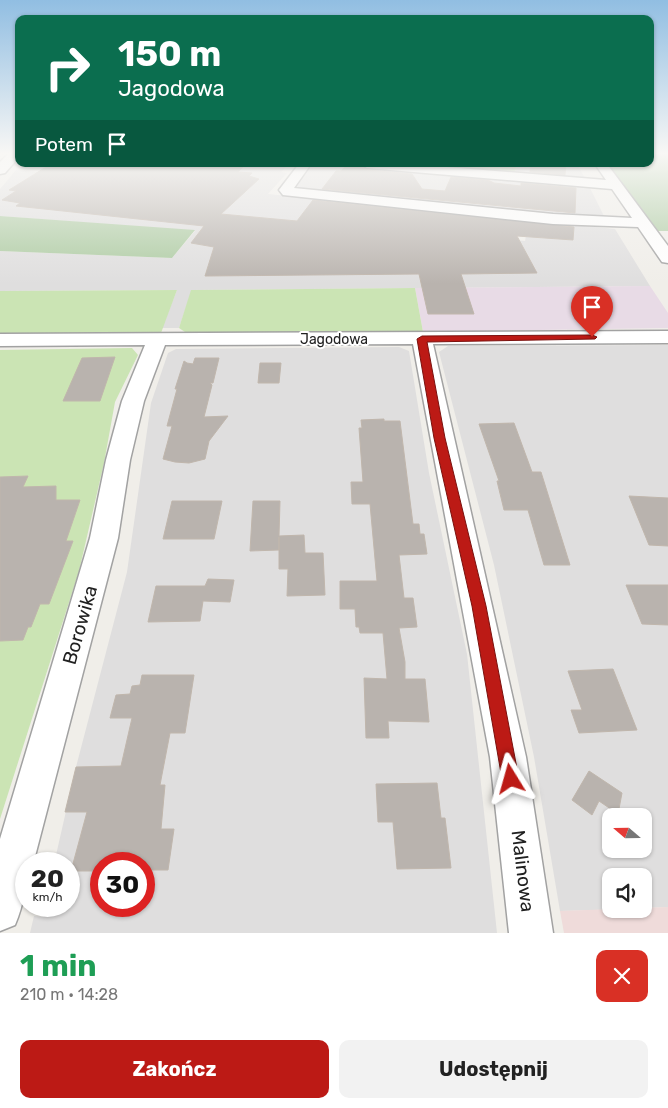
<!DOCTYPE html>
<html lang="pl">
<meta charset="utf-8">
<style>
:root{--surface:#fff;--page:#f2f2f2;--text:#222;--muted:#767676;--accent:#bc1a15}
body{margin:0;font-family:Rubik,sans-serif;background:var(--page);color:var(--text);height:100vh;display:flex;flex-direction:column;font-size:19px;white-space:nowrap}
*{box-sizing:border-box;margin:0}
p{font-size:16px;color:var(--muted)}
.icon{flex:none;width:28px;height:28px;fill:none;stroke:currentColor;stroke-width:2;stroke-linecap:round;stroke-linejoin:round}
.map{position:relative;height:933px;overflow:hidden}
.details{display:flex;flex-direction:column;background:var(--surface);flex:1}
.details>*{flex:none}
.banner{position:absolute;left:15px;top:15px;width:639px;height:152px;border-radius:10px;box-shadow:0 1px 4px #0004;background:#0b6e4f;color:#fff;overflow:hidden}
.needle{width:32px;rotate:290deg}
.tools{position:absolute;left:602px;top:808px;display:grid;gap:10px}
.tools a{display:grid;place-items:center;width:50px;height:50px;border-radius:10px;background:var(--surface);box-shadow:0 1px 4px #0004;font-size:25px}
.speed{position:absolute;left:15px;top:852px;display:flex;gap:10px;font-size:25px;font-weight:700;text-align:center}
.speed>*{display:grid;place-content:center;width:65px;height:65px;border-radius:50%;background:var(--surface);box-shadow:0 1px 4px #0004;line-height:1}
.speed small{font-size:12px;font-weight:400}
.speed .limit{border:8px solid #d22;background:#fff;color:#111}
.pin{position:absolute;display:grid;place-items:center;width:42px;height:42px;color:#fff;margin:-51px -21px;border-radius:50% 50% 50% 0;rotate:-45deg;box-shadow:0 0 5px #0007}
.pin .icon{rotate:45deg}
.me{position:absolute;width:55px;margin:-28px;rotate:352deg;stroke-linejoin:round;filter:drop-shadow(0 0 4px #0008)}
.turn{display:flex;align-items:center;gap:18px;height:105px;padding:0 20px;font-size:22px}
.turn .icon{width:65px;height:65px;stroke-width:2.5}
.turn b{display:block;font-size:35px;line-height:42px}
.then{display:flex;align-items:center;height:48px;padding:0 20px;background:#0003;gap:10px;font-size:19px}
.round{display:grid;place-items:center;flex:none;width:52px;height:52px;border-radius:10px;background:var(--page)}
.summary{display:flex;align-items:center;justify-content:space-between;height:85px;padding:0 20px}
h1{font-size:30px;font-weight:700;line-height:38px;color:#1e9e55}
.cta{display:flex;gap:10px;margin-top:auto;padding:10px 20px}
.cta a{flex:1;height:58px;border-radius:10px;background:var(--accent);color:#fff;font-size:20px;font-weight:700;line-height:58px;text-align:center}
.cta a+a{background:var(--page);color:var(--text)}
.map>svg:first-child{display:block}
.residential{fill:#dfdede;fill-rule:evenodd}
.commercial{fill:#efdbda}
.industrial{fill:#e8dbe6}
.grass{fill:#cbe4b4}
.forest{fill:#adcba2}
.building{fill:#b9b3ae;stroke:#c0b6ac}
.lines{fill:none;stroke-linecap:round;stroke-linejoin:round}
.street-casing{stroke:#a2a2a2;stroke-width:3}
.street{fill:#fff;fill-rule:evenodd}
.route{fill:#bc1a15;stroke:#7a110e}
.labels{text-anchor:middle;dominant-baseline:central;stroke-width:4;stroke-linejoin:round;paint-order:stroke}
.far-street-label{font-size:14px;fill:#212121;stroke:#fff}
.near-street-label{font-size:19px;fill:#212121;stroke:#fff}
</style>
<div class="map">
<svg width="668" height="933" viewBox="0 0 668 933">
<rect width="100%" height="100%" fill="#f0eee9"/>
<g class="residential">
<path d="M 20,164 L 289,164 L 281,172 L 287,173 L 268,194 L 482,216 L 478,236 L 525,241 L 529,220 L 615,229 L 650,286 L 192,290 L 179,328 L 162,328 L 177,290 L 0,291 L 0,251 L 172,258 L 195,231 L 0,216 L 0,189 L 16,170 L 152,184 L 156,179 L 18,166 Z"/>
<path d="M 312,164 L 350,164 L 589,186 L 605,218 L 559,216 L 299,190 L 294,188 Z"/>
<path d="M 517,164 L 577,164 L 587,182 L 514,175 Z"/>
<path d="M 668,345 L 668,907 L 644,908 L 644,876 L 611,876 L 611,909 L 627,909 L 560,911 L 534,757 L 494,565 L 439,352 L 448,346 ZM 611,816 L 644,816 L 644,849 L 611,849 Z"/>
<path d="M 399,347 L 409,351 L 429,473 L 467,654 L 497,933 L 30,933 L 34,916 L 44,917 L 46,906 L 69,906 L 69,864 L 54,864 L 76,767 L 127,572 L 151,403 L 168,353 L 176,349 ZM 101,864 L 144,864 L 144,906 L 101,906 Z"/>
</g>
<path class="commercial" d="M 668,907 L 668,933 L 564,933 L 560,911 Z"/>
<path class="industrial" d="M 650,286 L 668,313 L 668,328 L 423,332 L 415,288 Z"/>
<g class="grass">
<path d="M 452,164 L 517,164 L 514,175 L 449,170 Z"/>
<path d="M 415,288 L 423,332 L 185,332 L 179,328 L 191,290 Z"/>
<path d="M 177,290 L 161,333 L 0,334 L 0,291 Z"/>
<path d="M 132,348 L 138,355 L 115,402 L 104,463 L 79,571 L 0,819 L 0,350 Z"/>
</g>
<g class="forest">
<path d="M 650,153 L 668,153 L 668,231 L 653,231 L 604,164 L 650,164 Z"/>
<path d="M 0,216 L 195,230 L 172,258 L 0,251 Z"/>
</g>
<g class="building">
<path d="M 51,164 L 246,164 L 238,172 L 252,173 L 249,176 L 259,179 L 221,214 L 297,221 L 313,200 L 574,227 L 573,240 L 517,236 L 537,273 L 461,274 L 474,314 L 428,314 L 419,274 L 205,276 L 214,247 L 191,243 L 204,226 L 16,206 L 20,203 L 2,200 L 16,191 L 9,190 Z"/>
<path d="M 531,164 L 566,164 L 565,175 L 530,172 Z"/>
<path d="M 346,166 L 362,167 L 367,170 L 412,174 L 422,189 L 445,191 L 451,177 L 488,180 L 494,183 L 521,186 L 521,183 L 576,188 L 575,213 L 322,189 L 336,171 L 341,171 Z"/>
<path d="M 115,357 L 100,401 L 63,401 L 82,358 Z"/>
<path d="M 195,358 L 219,358 L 213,383 L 210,383 L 212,385 L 204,417 L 228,416 L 209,441 L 205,459 L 189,463 L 175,462 L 163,459 L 172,426 L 167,426 L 177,389 L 175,389 L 184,361 L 187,363 L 193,364 Z"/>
<path d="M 260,363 L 281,363 L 279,383 L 258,383 Z"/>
<path d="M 384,419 L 384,421 L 400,421 L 413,524 L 419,524 L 420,534 L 424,534 L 427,554 L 399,555 L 404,598 L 413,598 L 417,627 L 399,628 L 405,662 L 405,679 L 425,679 L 429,722 L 388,721 L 389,738 L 366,738 L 364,678 L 387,679 L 383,633 L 360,633 L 359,627 L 356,627 L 355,609 L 340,609 L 340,581 L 377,581 L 370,504 L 352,504 L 351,482 L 363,482 L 359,428 L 362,428 L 361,420 Z"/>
<path d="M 514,423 L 532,472 L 541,472 L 570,565 L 544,565 L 528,510 L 504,510 L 497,481 L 499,481 L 479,424 Z"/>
<path d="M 28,476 L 23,487 L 56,486 L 56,500 L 80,500 L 66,541 L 73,541 L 49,604 L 40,604 L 31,627 L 28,627 L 23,640 L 0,641 L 0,477 Z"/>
<path d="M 629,496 L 668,498 L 668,546 L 649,545 Z"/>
<path d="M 172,501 L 222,501 L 214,539 L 163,539 Z"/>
<path d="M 253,501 L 280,501 L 279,536 L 304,535 L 305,553 L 323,553 L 325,595 L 287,596 L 288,569 L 279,569 L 279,537 L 279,550 L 250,551 Z"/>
<path d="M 208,579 L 234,580 L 230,602 L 203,601 L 200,621 L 148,622 L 156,586 L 205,586 Z"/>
<path d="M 626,585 L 668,585 L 668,625 L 642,624 Z"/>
<path d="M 613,669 L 637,730 L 579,733 L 571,710 L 582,710 L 568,671 Z"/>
<path d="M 142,675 L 194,675 L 185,733 L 170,733 L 160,785 L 165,785 L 161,829 L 174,829 L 168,870 L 144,870 L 144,864 L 101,864 L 101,871 L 71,871 L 87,812 L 65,812 L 76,767 L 121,766 L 132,718 L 110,718 L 116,695 L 130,694 L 132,686 L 140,685 Z"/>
<path d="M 589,771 L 622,793 L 618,814 L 599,801 L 592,815 L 572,800 Z"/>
<path d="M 437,783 L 441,818 L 445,818 L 451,868 L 397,869 L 393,822 L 378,822 L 376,784 Z"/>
</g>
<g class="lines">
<defs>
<g id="street">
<path d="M 9,153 L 19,153 L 19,157 L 5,173 L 0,174 L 0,162 Z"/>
<path d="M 299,164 L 311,164 L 294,188 L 553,214 L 632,218 L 612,189 L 367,168 L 361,164 L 410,164 L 606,180 L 595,164 L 607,164 L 668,246 L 668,263 L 662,262 L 638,227 L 553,224 L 283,195 L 279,190 Z"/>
<path d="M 668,331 L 668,343 L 433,344 L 526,757 L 553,933 L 509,933 L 490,757 L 413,344 L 165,345 L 144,401 L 130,460 L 118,538 L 33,864 L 26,864 C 26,886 24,904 15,925 L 0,931 L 0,839 L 90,538 L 106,460 L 122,401 L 145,345 L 0,346 L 0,334 Z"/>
</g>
</defs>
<use href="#street" class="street-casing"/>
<use href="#street" class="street"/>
</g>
<linearGradient id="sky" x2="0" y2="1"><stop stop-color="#91bee2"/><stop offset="0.54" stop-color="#f8f7f5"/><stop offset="1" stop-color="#f8f7f5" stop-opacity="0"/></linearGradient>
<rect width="668" height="284" fill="url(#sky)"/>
<path class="route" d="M 592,335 L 597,337 L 595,339 L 427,342 L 445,438 L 486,606 L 519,779 L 517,785 L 511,787 L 505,785 L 502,779 L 472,606 L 434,438 L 417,339 L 422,336 Z"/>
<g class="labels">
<g class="far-street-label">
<text x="334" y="339">Jagodowa</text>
</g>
<g class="near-street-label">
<text transform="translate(80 625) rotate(-74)">Borowika</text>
<text transform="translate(523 871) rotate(83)">Malinowa</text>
</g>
</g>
</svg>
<div class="tools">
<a><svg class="needle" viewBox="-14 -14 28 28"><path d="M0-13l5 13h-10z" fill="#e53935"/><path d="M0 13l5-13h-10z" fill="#767676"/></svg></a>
<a><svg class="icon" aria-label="sound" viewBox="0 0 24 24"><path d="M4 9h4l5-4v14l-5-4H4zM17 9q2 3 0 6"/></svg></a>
</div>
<div class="speed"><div>20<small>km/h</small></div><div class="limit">30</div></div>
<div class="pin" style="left:592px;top:337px;background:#d93025"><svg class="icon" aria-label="arrive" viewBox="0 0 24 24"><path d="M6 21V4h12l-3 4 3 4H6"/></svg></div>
<svg class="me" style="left:511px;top:779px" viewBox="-20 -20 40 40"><path d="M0-17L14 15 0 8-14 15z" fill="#bc1a15" stroke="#fff" stroke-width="4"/></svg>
<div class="banner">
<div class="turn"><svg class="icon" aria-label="right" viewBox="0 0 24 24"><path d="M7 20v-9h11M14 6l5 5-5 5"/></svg><div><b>150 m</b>Jagodowa</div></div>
<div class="then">Potem<svg class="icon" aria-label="arrive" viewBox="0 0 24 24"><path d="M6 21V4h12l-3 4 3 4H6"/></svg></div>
</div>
</div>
<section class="details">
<div class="summary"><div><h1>1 min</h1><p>210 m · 14:28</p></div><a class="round" style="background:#d93025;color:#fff"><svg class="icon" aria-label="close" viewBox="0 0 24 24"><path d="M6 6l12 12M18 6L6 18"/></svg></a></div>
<div class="cta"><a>Zakończ</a><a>Udostępnij</a></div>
</section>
